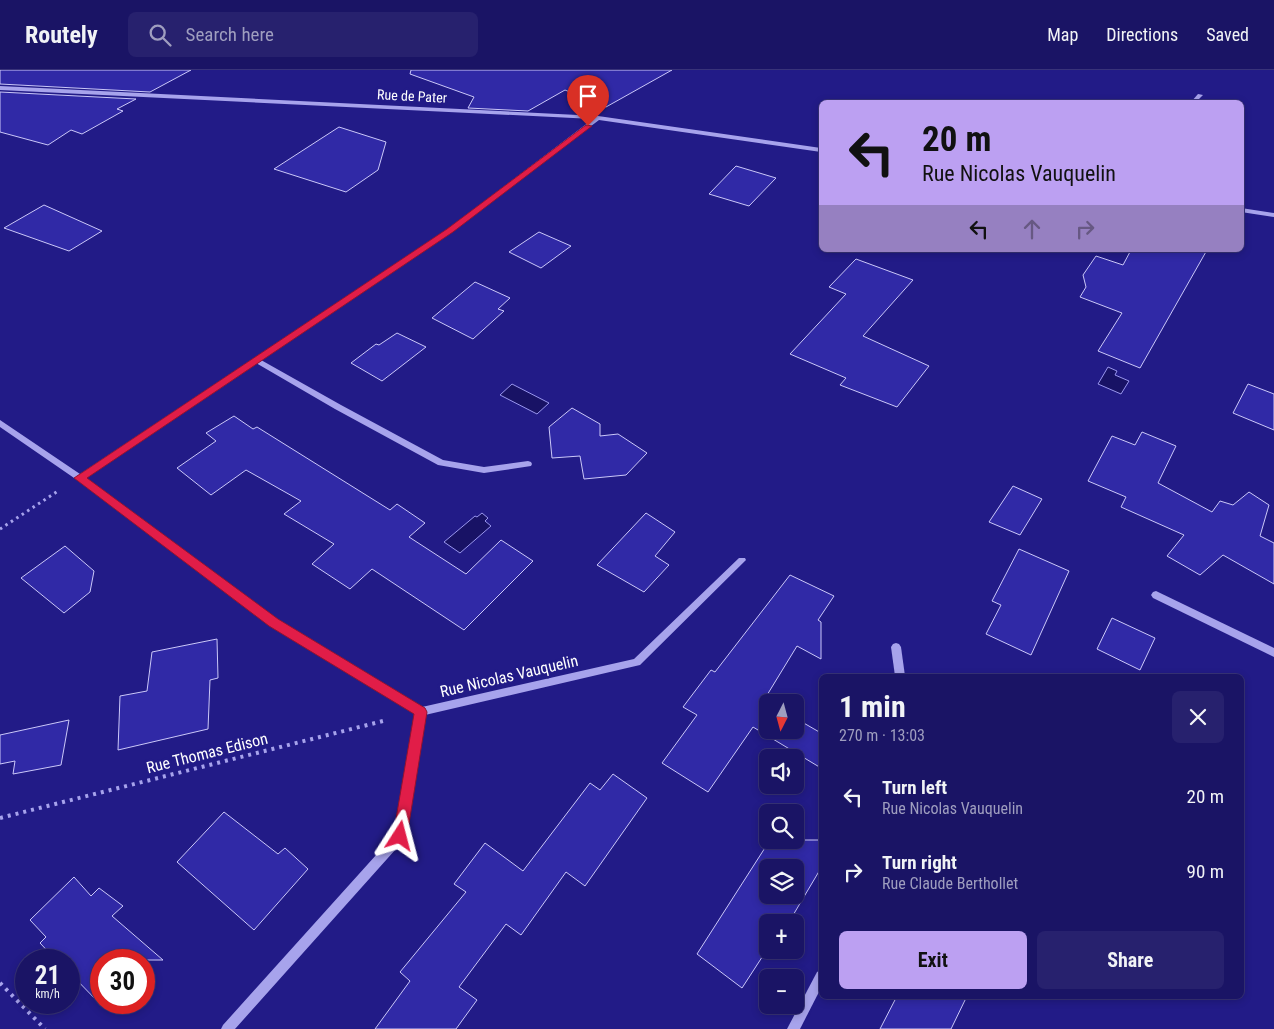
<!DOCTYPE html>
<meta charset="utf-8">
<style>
:root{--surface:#1a1465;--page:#27216e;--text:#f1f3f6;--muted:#9f9ebf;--line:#383379;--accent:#bca0f2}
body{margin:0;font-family:"Roboto Condensed",sans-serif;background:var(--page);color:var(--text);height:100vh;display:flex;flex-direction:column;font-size:19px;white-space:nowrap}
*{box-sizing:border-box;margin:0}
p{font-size:16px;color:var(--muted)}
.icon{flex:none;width:28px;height:28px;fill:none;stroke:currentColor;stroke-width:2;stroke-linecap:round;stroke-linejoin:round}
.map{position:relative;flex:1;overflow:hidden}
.drawer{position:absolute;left:819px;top:604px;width:425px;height:325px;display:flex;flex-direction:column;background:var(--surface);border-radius:8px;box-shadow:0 2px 8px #0003,0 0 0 1px var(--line)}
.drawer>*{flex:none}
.top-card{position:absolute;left:819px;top:30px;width:425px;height:152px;border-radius:8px;box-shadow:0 2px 8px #0003,0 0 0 1px var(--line);background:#bca0f2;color:#111;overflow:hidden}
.needle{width:32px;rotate:186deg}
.fabs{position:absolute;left:759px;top:624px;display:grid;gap:10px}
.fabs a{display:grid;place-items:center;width:45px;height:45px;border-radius:8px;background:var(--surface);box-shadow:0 2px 8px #0003,0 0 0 1px var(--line);font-size:25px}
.speed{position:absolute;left:15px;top:879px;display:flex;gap:10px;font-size:25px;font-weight:700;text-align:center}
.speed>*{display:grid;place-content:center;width:65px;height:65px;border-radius:50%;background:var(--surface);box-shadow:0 2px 8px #0003,0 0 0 1px var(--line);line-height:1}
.speed small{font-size:12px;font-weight:400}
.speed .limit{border:8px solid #d22;background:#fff;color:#111}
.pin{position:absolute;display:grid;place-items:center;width:42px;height:42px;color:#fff;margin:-51px -21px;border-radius:50% 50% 50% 0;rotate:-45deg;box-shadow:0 0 5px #0007}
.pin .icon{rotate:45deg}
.me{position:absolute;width:55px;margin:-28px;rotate:9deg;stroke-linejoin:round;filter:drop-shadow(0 0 4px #0008)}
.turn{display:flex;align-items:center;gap:18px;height:105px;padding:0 20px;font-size:22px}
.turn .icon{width:65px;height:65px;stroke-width:2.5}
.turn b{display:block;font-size:35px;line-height:42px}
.lanes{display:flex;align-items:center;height:48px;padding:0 20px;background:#0003;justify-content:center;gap:25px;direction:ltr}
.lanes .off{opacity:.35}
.round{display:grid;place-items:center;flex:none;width:52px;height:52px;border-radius:8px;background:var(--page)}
.head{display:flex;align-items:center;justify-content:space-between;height:85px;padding:0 20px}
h1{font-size:30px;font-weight:700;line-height:38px}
.button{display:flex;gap:10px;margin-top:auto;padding:10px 20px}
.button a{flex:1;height:58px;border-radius:8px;background:var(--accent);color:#111;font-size:20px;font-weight:700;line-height:58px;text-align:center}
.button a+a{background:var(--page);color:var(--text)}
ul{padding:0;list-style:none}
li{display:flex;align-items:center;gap:15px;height:75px;padding:0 20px}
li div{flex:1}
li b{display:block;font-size:19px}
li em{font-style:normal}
header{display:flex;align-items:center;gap:30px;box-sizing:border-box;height:70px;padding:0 25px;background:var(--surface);border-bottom:1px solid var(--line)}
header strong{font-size:24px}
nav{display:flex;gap:28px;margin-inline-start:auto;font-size:18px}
.search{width:350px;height:45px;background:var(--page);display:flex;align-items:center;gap:12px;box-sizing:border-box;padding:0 18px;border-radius:8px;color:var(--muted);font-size:19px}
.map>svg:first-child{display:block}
.water{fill:#181265;stroke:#9996ee}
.building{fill:#3029a6;stroke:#cbc8f9;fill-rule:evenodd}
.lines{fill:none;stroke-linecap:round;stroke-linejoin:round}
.path-far1{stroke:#a7a3ec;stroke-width:3;stroke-dasharray:2.5 4;stroke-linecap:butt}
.path{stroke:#a7a3ec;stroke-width:4;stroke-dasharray:3 5;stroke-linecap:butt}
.minor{fill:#a7a3ec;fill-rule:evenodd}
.route{fill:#e11d48;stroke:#92132f}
.labels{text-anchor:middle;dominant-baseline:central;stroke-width:5;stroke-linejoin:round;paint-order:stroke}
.far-street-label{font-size:14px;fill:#fff;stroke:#221b87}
.street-label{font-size:16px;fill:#fff;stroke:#221b87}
</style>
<header>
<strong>Routely</strong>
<div class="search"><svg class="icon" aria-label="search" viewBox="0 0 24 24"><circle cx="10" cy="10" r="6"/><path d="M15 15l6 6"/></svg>Search here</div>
<nav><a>Map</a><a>Directions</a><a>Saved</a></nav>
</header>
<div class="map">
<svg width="1274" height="959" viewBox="0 0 1274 959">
<rect width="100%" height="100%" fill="#221b87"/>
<g class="water">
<path d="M 1108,297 L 1117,301 L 1115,305 L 1129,311 L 1121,324 L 1098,314 Z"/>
<path d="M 512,314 L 549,333 L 537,344 L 500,325 Z"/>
<path d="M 482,443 L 488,448 L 485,451 L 491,456 L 460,483 L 444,472 L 475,446 L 477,447 Z"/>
</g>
<g class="building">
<path d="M 0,0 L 191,0 L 150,22 L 0,14 Z"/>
<path d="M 411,0 L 672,0 L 606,37 L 565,20 L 528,41 L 468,38 L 474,27 L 410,4 Z"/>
<path d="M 0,22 L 136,29 L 117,39 L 123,41 L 82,64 L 71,60 L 48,75 L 0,62 Z"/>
<path d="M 339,57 L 386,72 L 378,100 L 346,122 L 274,99 Z"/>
<path d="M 736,96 L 776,108 L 749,136 L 709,124 Z"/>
<path d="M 44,135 L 102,161 L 69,181 L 4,158 Z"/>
<path d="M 539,162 L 571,176 L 541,198 L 509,182 Z"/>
<path d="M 1131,180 L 1207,180 L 1140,298 L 1098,281 L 1122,243 L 1080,227 L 1086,217 L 1083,205 L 1096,186 L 1123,195 Z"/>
<path d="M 856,189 L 913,210 L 863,266 L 929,296 L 897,337 L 840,315 L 846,308 L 790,284 L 846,224 L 829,217 Z"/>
<path d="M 475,212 L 510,228 L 498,239 L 504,241 L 473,269 L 432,248 Z"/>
<path d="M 397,263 L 426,277 L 382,311 L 351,293 L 376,274 L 379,275 Z"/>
<path d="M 1248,314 L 1274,324 L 1274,360 L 1233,343 Z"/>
<path d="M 572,338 L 600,354 L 600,366 L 618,364 L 647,383 L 626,405 L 584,409 L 580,386 L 552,388 L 549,357 Z"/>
<path d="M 234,346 L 253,359 L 257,357 L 390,440 L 397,434 L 425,453 L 409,467 L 466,504 L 501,470 L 533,491 L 464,560 L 372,499 L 350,519 L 312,494 L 334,474 L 284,444 L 301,431 L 246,400 L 211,425 L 177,398 L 216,371 L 206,363 Z"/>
<path d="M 1142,362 L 1176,376 L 1158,413 L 1212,442 L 1220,431 L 1233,435 L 1249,422 L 1269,435 L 1260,466 L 1274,473 L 1274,514 L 1223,485 L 1200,505 L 1167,486 L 1184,465 L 1121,437 L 1126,427 L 1088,411 L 1112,366 L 1135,375 Z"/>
<path d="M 1013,416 L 1042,429 L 1020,465 L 989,452 Z"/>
<path d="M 646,443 L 675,462 L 655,486 L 669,495 L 644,522 L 597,495 Z"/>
<path d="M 65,476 L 94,501 L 90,522 L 64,543 L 21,508 Z"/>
<path d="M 1019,479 L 1069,501 L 1031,585 L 986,564 L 1001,535 L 992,531 Z"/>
<path d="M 790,505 L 834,526 L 818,550 L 821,552 L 821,589 L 797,576 L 764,630 L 768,632 L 768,660 L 795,660 L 795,648 L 821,663 L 821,698 L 753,657 L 708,722 L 662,693 L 697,645 L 683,637 L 711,600 L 715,602 Z"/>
<path d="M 1112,548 L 1155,568 L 1140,600 L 1097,579 Z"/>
<path d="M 217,569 L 218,608 L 210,610 L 208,659 L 118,680 L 120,626 L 147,621 L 152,582 Z"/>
<path d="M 69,650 L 61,695 L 13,704 L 15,691 L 0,694 L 0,665 Z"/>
<path d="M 613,704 L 647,728 L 585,816 L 566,802 L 521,865 L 506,854 L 459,917 L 477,930 L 456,959 L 375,959 L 410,911 L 400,902 L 466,822 L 454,814 L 485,773 L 523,801 L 590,713 L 600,720 Z"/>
<path d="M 224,742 L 278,784 L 285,778 L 308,799 L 254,860 L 177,792 Z"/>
<path d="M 770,770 L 821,770 L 821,798 L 789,852 L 768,852 L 768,878 L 742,918 L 697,884 ZM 768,798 L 795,798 L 795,825 L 768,825 Z"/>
<path d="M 74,807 L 91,826 L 99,818 L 123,836 L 112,846 L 163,890 L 101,890 L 101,935 L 69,902 L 69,890 L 56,890 L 40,873 L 46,867 L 30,850 Z"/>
<path d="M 897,926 L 967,926 L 951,959 L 880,959 Z"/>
</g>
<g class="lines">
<path class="path-far1" d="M 0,459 L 58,421"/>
<g class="path">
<path d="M 0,748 L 387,650"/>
<path d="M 0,913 L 45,959"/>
</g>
<g class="minor">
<path d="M 0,16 L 598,46 L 821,78 L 821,82 L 599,50 L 452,161 L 261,290 L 341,335 L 443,390 L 484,397 L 528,391 L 531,392 L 532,394 L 531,396 L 484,403 L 438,395 L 335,339 L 256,293 L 86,408 L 276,549 L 422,637 L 634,589 L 739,488 L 745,488 L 746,490 L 640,595 L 425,645 L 404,770 L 235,959 L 221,959 L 223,955 L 395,764 L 416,644 L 270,555 L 77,410 L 0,357 L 0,350 L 80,404 L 448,159 L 593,49 L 0,20 Z"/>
<path d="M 1198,24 L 1203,25 L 1196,32 L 1191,32 Z"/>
<path d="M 1241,138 L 1274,143 L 1274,147 L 1241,142 Z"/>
<path d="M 1156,521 L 1274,578 L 1274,587 L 1153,528 L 1151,525 L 1153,522 Z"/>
<path d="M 896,573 L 899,574 L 901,577 L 905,606 L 895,606 L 891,577 L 893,574 Z"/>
<path d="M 821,900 L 821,918 L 800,959 L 787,959 L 817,902 Z"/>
</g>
</g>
<path class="route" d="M 586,55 L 592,56 L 453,162 L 87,408 L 278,549 L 425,638 L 427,642 L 407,766 L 405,771 L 400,773 L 395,771 L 393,766 L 414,644 L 269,556 L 74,408 L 447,159 Z"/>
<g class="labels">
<g class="far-street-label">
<text transform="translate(412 26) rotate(3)">Rue de Pater</text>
</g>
<g class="street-label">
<text transform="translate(509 606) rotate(-13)">Rue Nicolas Vauquelin</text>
<text transform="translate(207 683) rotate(-14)">Rue Thomas Edison</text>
</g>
</g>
</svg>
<div class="fabs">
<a><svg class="needle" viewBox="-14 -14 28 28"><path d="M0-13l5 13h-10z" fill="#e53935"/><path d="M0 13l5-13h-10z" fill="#9f9ebf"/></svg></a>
<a><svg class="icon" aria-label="sound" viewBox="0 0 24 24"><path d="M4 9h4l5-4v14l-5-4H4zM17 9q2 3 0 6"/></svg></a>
<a><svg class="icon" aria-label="search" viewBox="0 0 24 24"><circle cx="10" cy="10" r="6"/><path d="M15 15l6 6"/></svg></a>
<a><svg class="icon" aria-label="layers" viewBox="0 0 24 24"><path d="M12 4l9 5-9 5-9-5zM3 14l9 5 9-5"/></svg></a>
<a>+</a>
<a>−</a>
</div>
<div class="speed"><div>21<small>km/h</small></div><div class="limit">30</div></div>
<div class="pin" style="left:588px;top:56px;background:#d93025"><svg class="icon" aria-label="arrive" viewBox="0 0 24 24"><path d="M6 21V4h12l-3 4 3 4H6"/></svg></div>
<svg class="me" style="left:400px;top:766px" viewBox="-20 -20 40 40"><path d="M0-17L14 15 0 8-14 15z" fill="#e11d48" stroke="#fff" stroke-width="4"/></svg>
<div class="top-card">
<div class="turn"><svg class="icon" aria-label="left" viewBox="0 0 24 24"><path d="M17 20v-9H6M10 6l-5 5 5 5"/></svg><div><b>20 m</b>Rue Nicolas Vauquelin</div></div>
<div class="lanes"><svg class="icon" aria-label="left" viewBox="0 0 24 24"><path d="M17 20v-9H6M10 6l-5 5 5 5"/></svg><svg class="icon off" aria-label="ahead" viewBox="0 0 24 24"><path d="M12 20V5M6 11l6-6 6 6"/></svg><svg class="icon off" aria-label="right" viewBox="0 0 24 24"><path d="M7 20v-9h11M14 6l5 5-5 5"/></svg></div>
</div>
<section class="drawer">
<div class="head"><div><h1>1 min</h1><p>270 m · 13:03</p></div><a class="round"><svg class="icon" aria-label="close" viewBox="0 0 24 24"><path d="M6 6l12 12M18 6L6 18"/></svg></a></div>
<ul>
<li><svg class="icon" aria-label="left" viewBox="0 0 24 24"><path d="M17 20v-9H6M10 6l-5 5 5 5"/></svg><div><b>Turn left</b><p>Rue Nicolas Vauquelin</p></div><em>20 m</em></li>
<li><svg class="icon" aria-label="right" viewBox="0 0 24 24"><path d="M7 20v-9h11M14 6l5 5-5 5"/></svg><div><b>Turn right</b><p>Rue Claude Berthollet</p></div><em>90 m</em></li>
</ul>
<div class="button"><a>Exit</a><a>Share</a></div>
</section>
</div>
